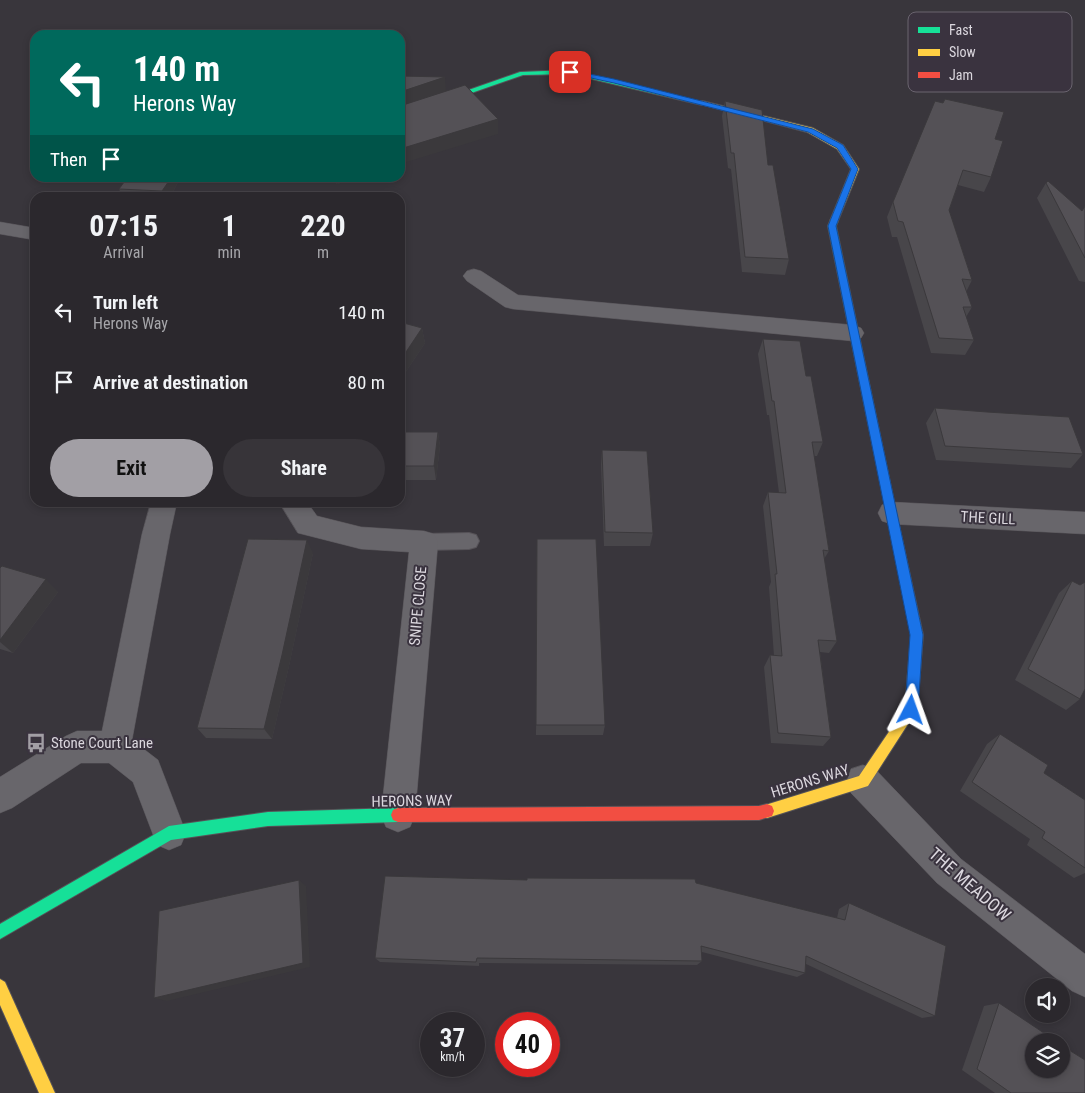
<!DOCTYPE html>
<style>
:root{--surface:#2b282d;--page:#373439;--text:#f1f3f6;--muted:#a6a6aa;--line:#474449;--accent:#a29fa5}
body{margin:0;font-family:"Roboto Condensed",sans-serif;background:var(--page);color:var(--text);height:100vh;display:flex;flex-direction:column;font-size:19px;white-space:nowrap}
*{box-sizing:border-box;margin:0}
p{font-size:16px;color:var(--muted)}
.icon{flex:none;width:28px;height:28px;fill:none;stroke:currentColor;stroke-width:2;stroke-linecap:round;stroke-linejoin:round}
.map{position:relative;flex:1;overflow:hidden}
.panel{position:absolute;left:30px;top:192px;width:375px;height:315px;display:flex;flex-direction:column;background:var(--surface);border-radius:15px;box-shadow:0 2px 8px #0003,0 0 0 1px var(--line)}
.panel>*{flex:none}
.hud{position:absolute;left:30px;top:30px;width:375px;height:152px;border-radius:15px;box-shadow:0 2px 8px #0003,0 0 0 1px var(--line);background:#00695c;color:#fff;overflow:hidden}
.fabs{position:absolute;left:1025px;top:978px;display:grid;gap:10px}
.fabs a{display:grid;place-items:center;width:45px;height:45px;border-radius:50%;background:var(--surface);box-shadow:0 2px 8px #0003,0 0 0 1px var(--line);font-size:25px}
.speed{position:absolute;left:420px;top:1012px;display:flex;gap:10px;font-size:25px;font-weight:700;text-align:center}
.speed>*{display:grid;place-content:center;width:65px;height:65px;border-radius:50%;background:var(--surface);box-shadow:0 2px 8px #0003,0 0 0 1px var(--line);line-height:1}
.speed small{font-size:12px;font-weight:400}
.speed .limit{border:8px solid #d22;background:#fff;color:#111}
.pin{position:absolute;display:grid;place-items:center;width:42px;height:42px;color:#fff;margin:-21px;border-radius:10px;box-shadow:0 2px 8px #0006}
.me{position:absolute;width:55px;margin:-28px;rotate:4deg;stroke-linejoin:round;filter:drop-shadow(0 0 4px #0008)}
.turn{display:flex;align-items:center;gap:18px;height:105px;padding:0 20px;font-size:22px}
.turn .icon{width:65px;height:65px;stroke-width:2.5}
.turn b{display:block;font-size:35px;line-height:42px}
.then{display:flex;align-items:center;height:48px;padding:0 20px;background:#0003;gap:10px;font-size:19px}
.eta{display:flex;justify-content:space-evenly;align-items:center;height:85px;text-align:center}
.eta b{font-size:30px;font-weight:700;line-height:35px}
.button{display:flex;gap:10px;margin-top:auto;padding:10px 20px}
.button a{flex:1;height:58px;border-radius:30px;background:var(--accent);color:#111;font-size:20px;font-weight:700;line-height:58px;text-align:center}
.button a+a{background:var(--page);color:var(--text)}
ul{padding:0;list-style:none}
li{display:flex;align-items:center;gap:15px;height:70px;padding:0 20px}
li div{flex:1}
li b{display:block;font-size:19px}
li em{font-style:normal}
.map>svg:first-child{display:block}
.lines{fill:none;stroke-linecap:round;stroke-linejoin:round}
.lane-casing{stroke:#565358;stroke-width:2}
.street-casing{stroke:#565358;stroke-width:1}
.fast-casing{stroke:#565358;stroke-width:2}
.slow-casing{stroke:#565358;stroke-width:2}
.jam-casing{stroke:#565358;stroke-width:2}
.lane{fill:#68666b;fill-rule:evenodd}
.street{fill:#68666b;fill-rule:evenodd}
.fast{fill:#16e098;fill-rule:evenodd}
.slow{fill:#ffcf43;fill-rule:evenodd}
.jam{fill:#f24e42;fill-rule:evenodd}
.wall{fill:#48464a}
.shaded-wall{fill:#3b393c}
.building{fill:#545156;stroke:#3b393c}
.route{fill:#1a73e8;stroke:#114b97}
.labels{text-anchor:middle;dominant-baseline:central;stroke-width:4;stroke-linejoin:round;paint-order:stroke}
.street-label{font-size:15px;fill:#dbd7de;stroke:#3a333f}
.poi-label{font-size:15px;fill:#dbd7de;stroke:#3a333f;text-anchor:start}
.near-street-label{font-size:18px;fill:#dbd7de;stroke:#3a333f}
.key{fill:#3a333f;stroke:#6a646f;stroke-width:1}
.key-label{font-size:14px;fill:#dbd7de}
</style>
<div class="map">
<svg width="1085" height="1093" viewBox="0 0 1085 1093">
<rect width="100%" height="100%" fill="#39363c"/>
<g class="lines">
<defs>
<path id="lane" d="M 469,533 L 476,535 L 479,541 L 476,547 L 469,549 L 424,550 L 417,548 L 414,542 L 417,536 L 424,534 Z"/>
<g id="street">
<path d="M 0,222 L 35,228 L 35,240 L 0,234 Z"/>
<path d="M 474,269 L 481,271 L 518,295 L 853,325 L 861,328 L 864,333 L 861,338 L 853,341 L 513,309 L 505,307 L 467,281 L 463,276 L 467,271 Z"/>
<path d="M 151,502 L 177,502 L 170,534 L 132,740 L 158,760 L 186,833 L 181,845 L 169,850 L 157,845 L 133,782 L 109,763 L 81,763 L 12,808 L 0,813 L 0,777 L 66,736 L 77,731 L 102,731 L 142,534 Z"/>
<path d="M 279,502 L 307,502 L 317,516 L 361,527 L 424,531 L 434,534 L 438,542 L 415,815 L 410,827 L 398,832 L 386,827 L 381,815 L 409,552 L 361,549 L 298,533 Z"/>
<path d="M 891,502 L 1085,512 L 1085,534 L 891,524 L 882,521 L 878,513 L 882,505 Z"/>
<path d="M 863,765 L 875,769 L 961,859 L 1085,954 L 1085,997 L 1072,991 L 937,883 L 851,793 L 847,781 L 851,769 Z"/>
</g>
<g id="fast">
<path d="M 571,70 L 706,103 L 702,105 L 571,74 L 523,75 L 400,118 L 400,114 L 520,72 Z"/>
<path d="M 831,219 L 838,221 L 836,226 L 897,516 L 896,519 L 888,519 L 887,516 L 828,226 Z"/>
<path d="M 398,808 L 403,810 L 405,815 L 403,820 L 398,822 L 268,826 L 171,840 L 0,939 L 0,924 L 169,826 L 268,812 Z"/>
</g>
<g id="slow">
<path d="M 702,101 L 813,128 L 843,145 L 859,169 L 837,223 L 830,221 L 851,169 L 837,149 L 807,132 L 700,104 L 700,102 Z"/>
<path d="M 892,512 L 896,513 L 897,516 L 923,635 L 917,710 L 868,786 L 767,818 L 762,816 L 760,811 L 762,806 L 859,776 L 905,708 L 911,635 L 887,516 L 888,513 Z"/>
<path d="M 0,979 L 5,982 L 55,1093 L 39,1093 L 0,1005 Z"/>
</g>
<path id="jam" d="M 767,804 L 772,806 L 774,811 L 772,816 L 759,820 L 398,822 L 393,820 L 391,815 L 393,810 L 398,808 L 759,806 Z"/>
</defs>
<use href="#lane" class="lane-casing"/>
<use href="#street" class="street-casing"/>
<use href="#fast" class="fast-casing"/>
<use href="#slow" class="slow-casing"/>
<use href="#jam" class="jam-casing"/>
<use href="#lane" class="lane"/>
<use href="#street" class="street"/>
<use href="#fast" class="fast"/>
<use href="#slow" class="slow"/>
<use href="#jam" class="jam"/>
</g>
<g class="wall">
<path d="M 725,101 L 768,165 L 789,259 L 785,275 L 742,272 L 731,169 L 728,168 L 722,116 Z"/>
<path d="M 943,103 L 995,139 L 991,177 L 984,192 L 958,185 L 949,210 L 972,280 L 966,292 L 972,307 L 966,317 L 974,340 L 965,355 L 931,353 L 897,237 L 892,237 L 887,217 L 893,202 Z"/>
<path d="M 127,178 L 180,178 L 170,198 L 123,198 L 119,189 Z"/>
<path d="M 332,178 L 358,178 L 337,184 Z"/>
<path d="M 1046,183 L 1082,211 L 1085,206 L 1085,282 L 1079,281 L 1037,198 Z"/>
<path d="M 400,322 L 422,328 L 425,343 L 405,373 L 400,371 Z"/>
<path d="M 763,339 L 806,376 L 823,442 L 817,456 L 814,456 L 829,551 L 824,559 L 837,641 L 829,653 L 820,652 L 831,737 L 823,746 L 771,743 L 764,667 L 770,655 L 774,656 L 769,587 L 771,582 L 763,506 L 768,492 L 779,493 L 769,415 L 767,415 L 758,354 Z"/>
<path d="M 935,408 L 1083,454 L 1071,468 L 936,460 L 926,423 Z"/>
<path d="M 400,432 L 438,432 L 440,446 L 436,480 L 400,480 Z"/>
<path d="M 602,450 L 653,533 L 650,546 L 604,546 L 601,464 Z"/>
<path d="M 537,539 L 605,725 L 603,735 L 536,735 Z"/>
<path d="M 313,553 L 289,666 L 272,739 L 206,738 L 197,728 Z"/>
<path d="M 0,568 L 58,592 L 13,653 L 0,649 Z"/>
<path d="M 1072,581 L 1080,699 L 1066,710 L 1015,680 L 1059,593 Z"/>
<path d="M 1000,734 L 1044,773 L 1085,800 L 1085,873 L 1074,878 L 1027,845 L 1030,839 L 960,791 L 987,744 Z"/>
<path d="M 527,880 L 696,883 L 837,918 L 839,909 L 849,903 L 935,1016 L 922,1018 L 806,964 L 805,973 L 797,977 L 702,952 L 702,961 L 697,965 L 479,963 L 479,966 L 380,962 L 375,958 Z"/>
<path d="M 999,1003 L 1085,1093 L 995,1093 L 962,1070 L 984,1006 Z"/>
</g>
<g class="shaded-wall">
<path d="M 445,77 L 446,92 L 400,108 L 400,92 Z"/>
<path d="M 498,119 L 498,134 L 400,164 L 400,149 Z"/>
<path d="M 171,178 L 180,178 L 170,198 L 165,198 L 162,191 Z"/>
<path d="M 335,178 L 358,178 L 337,184 Z"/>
<path d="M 422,328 L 425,343 L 405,373 L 402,358 Z"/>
<path d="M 438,432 L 440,446 L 436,480 L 434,466 Z"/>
<path d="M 307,540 L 313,553 L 289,666 L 272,739 L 264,729 Z"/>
<path d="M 46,579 L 58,592 L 13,653 L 0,642 L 0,640 Z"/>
<path d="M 299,880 L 306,886 L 310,967 L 167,1001 L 154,998 Z"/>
</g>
<g class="building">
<path d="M 400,76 L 445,77 L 400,92 Z"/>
<path d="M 465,85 L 498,119 L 400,149 L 400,106 Z"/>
<path d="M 945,99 L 1004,112 L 995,139 L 1003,141 L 991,177 L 963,170 L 949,210 L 972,280 L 962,279 L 972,307 L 963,307 L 974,340 L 939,338 L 903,222 L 898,221 L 893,202 L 935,101 L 943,103 Z"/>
<path d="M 725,101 L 762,110 L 768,165 L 773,165 L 789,259 L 745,257 L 734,153 L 731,153 Z"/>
<path d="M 127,178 L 171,178 L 162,191 L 119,189 Z"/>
<path d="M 1048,181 L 1082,211 L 1085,206 L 1085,258 L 1046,183 Z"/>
<path d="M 400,322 L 422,328 L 402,358 L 400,357 Z"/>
<path d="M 763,339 L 800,341 L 806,376 L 811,376 L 823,442 L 812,442 L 829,551 L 823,550 L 837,641 L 818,640 L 831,737 L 778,733 L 770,655 L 782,656 L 775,574 L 777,574 L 768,492 L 786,493 L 774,401 L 772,401 Z"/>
<path d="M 935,408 L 987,412 L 1069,417 L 1083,454 L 945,446 Z"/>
<path d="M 400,432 L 438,432 L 434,466 L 400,466 Z"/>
<path d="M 602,450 L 647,451 L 653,533 L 605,532 Z"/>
<path d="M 248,539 L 307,540 L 282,655 L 264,729 L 197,728 Z"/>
<path d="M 537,539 L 596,539 L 605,725 L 536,725 Z"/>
<path d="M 2,566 L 46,579 L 0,640 L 0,568 Z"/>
<path d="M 1072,581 L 1080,585 L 1085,582 L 1085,689 L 1080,699 L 1028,669 Z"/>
<path d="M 1000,734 L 1048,765 L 1044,773 L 1085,800 L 1085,868 L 1042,838 L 1045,832 L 972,782 Z"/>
<path d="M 385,876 L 527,880 L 527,878 L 695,879 L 696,883 L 845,920 L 849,903 L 946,946 L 935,1016 L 806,956 L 805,973 L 701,946 L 702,961 L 477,958 L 476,962 L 375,958 Z"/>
<path d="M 299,880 L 303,963 L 154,998 L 159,911 Z"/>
<path d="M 999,1003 L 1056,1041 L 1034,1041 L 1034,1069 L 1061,1069 L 1061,1045 L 1085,1060 L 1085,1093 L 1011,1093 L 977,1069 Z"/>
</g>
<path class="route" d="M 570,70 L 614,79 L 813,129 L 843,145 L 858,169 L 836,226 L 923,635 L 918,710 L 916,715 L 911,716 L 907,715 L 905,710 L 910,635 L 828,226 L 851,169 L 837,148 L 808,132 L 614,83 L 568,73 L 567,72 Z"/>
<defs>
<symbol id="bus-bare" viewBox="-9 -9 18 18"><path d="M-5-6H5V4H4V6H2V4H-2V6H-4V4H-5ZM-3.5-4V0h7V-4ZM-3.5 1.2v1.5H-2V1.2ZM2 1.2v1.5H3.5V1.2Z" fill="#a29fa5" stroke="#3a333f" stroke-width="2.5" paint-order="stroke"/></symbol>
</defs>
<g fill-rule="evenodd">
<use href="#bus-bare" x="22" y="729" width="28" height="28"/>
</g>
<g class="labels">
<g class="street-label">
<text transform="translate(988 518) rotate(3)">THE GILL</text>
<text transform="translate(418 606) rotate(-85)">SNIPE CLOSE</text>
<text transform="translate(810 781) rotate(-17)">HERONS WAY</text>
<text transform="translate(412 801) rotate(-1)">HERONS WAY</text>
</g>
<g class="poi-label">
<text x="51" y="743">Stone Court Lane</text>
</g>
<g class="near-street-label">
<text transform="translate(970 884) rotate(41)">THE MEADOW</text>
</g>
</g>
<rect x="908" y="12" width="164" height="80" rx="8" class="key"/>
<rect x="918" y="27" width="22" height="6" fill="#16e098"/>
<rect x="918" y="49" width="22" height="7" fill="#ffcf43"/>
<rect x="918" y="72" width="22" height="6" fill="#f24e42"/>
<g class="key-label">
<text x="949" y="35">Fast</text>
<text x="949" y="57">Slow</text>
<text x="949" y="80">Jam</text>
</g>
</svg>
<div class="fabs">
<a><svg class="icon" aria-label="sound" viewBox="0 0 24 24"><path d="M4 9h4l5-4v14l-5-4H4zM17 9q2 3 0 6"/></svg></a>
<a><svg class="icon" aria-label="layers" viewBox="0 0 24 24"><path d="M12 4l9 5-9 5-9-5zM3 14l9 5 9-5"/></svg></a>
</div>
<div class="speed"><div>37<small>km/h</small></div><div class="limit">40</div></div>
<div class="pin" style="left:570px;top:72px;background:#d93025"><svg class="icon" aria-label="arrive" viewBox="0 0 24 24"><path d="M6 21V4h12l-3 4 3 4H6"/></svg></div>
<svg class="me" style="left:911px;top:710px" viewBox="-20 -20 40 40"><path d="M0-17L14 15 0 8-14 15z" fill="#1a73e8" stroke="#fff" stroke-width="4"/></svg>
<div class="hud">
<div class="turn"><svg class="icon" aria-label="left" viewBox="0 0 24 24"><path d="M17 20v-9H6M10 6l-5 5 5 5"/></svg><div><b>140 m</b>Herons Way</div></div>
<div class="then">Then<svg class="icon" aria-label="arrive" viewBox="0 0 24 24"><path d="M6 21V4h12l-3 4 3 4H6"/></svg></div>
</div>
<section class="panel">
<div class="eta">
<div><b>07:15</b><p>Arrival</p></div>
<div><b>1</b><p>min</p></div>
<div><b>220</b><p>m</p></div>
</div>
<ul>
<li><svg class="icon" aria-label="left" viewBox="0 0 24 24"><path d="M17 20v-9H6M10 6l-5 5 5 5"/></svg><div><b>Turn left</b><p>Herons Way</p></div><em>140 m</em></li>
<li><svg class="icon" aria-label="arrive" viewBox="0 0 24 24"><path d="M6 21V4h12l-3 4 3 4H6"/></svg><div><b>Arrive at destination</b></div><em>80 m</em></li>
</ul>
<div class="button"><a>Exit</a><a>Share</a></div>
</section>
</div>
